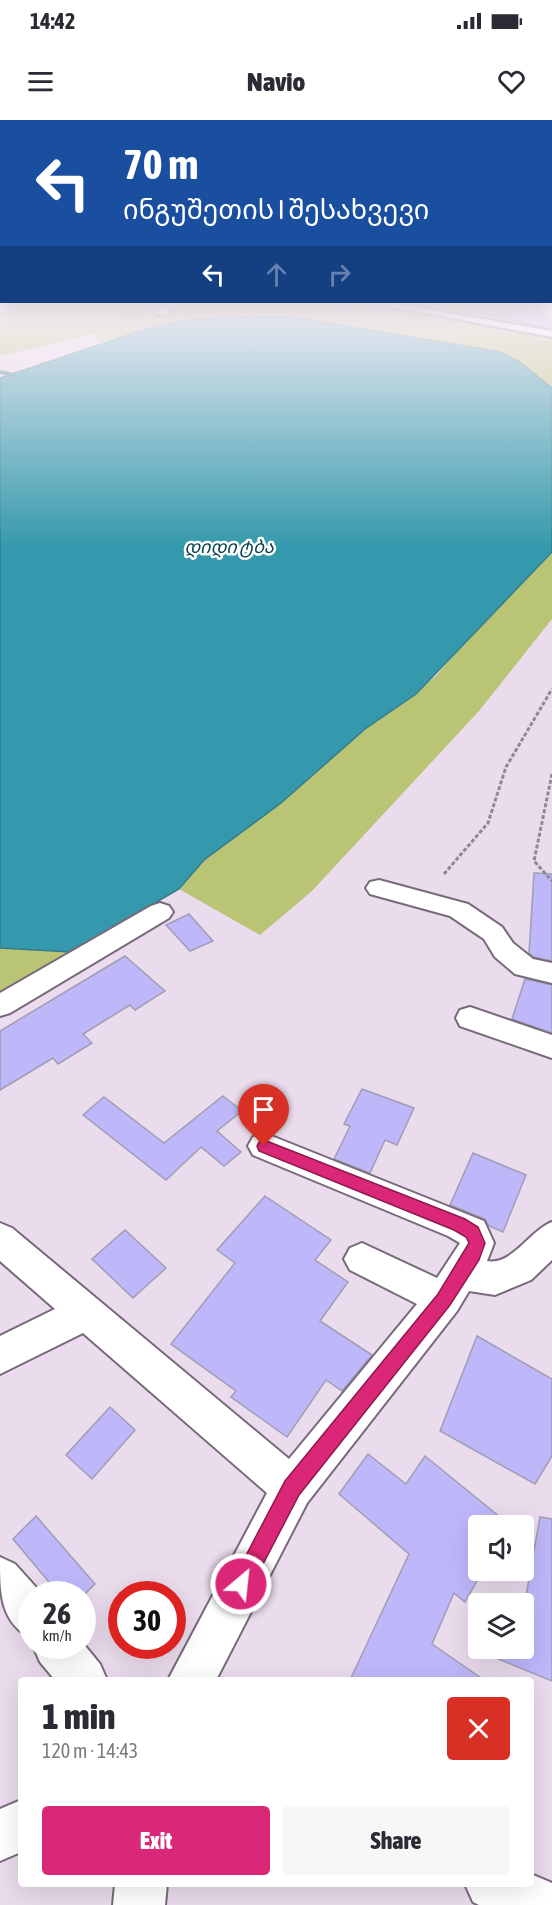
<!DOCTYPE html>
<meta charset="utf-8">
<style>
:root{--surface:#fff;--page:#f7f7f7;--text:#2b2b33;--muted:#7c7c81;--accent:#db2777}
body{margin:0;font-family:"Asap Condensed","Noto Sans Georgian",sans-serif;background:var(--page);color:var(--text);height:100vh;display:flex;flex-direction:column;font-size:22px;white-space:nowrap}
*{box-sizing:border-box;margin:0}
p{font-size:20px;color:var(--muted)}
.icon{flex:none;width:33px;height:33px;fill:none;stroke:currentColor;stroke-width:2;stroke-linecap:round;stroke-linejoin:round}
.map{position:relative;flex:1;overflow:hidden}
.drawer{position:absolute;left:18px;top:1557px;width:516px;height:210px;display:flex;flex-direction:column;background:var(--surface);border-radius:6px;box-shadow:0 6px 24px #0002}
.drawer>*{flex:none}
.guide{position:absolute;left:0px;top:0px;width:552px;height:183px;box-shadow:0 6px 24px #0002;background:#1a4fa0;color:#fff;overflow:hidden}
.tools{position:absolute;left:468px;top:1395px;display:grid;gap:12px}
.tools a{display:grid;place-items:center;width:66px;height:66px;border-radius:6px;background:var(--surface);box-shadow:0 6px 24px #0002;font-size:30px}
.speed{position:absolute;left:18px;top:1461px;display:flex;gap:12px;font-size:30px;font-weight:700;text-align:center}
.speed>*{display:grid;place-content:center;width:78px;height:78px;border-radius:50%;background:var(--surface);box-shadow:0 6px 24px #0002;line-height:1}
.speed small{font-size:15px;font-weight:400}
.speed .limit{border:9px solid #d22;background:#fff;color:#111}
.pin{position:absolute;display:grid;place-items:center;width:51px;height:51px;color:#fff;margin:-62px -26px;border-radius:50% 50% 50% 0;rotate:-45deg;box-shadow:0 0 6px #0007}
.pin .icon{rotate:45deg}
.me{position:absolute;width:66px;margin:-33px;rotate:28deg;stroke-linejoin:round;filter:drop-shadow(0 0 4px #0008)}
.turn{display:flex;align-items:center;gap:21px;height:126px;padding:0 24px;font-size:27px}
.turn .icon{width:78px;height:78px;stroke-width:2.5}
.turn b{display:block;font-size:42px;line-height:51px}
.lanes{display:flex;align-items:center;height:57px;padding:0 24px;background:#0003;justify-content:center;gap:30px;direction:ltr}
.lanes .off{opacity:.35}
.round{display:grid;place-items:center;flex:none;width:63px;height:63px;border-radius:6px;background:var(--page)}
.summary{display:flex;align-items:center;justify-content:space-between;height:102px;padding:0 24px}
h1{font-size:36px;font-weight:800;line-height:45px}
.cta{display:flex;gap:12px;margin-top:auto;padding:12px 24px}
.cta a{flex:1;height:69px;border-radius:6px;background:var(--accent);color:#fff;font-size:24px;font-weight:800;line-height:69px;text-align:center}
.cta a+a{background:var(--page);color:var(--text)}
.status{display:flex;justify-content:space-between;align-items:center;height:42px;padding:0 30px;background:var(--surface);direction:ltr}
.status svg{height:16px;fill:currentColor}
header{display:flex;justify-content:space-between;align-items:center;height:78px;padding:0 24px;background:var(--surface);font-size:27px;font-weight:800}
.map>svg:first-child{display:block}
.green{fill:#b9c575}
.water{fill:#3499ac;stroke:#377c8b;stroke-width:1.5}
.lines{fill:none;stroke-linecap:round;stroke-linejoin:round}
.stream{stroke:#377c8b;stroke-width:4}
.building{fill:#beb7fa;stroke:#9f9eb3;stroke-width:1.5}
.minor-casing{stroke:#786a7a;stroke-width:4}
.path-far1{stroke:#928894;stroke-width:1.5;stroke-dasharray:1.5 1.5;stroke-linecap:butt}
.path{stroke:#928894;stroke-width:3;stroke-dasharray:4 2;stroke-linecap:butt}
.minor{fill:#fff;fill-rule:evenodd}
.route{fill:#db2777;stroke:#8e194d;stroke-width:1.5}
.labels{text-anchor:middle;dominant-baseline:central;stroke-width:5;stroke-linejoin:round;paint-order:stroke}
.far-water-label{font-size:18px;font-style:italic;fill:#08454f;stroke:#fff}
</style>
<div class="status"><b>14:42</b><svg viewBox="0 0 49 12"><path d="M0 12V9h3v3zM5 12V6h3v6zM10 12V3h3v9zM15 12V0h3v12zM26 1h20v11H26zM47 4h2v5h-2z"/></svg></div>
<header><svg class="icon" aria-label="menu" viewBox="0 0 24 24"><path d="M4 6h16M4 12h16M4 18h16"/></svg>Navio<svg class="icon" aria-label="heart" viewBox="0 0 24 24"><path d="M12 20l-8-8c-3-5 5-10 8-4 3-6 11-1 8 4z"/></svg></header>
<div class="map">
<svg width="552" height="1785" viewBox="0 0 552 1785">
<rect width="100%" height="100%" fill="#eadbed"/>
<g class="green">
<path d="M 0,179 L 2,182 L 511,182 L 552,204 L 552,268 L 499,232 L 292,197 L 187,200 L 155,206 L 99,223 L 95,214 L 0,236 Z"/>
<path d="M 552,432 L 552,499 L 479,591 L 312,771 L 260,815 L 179,769 L 203,740 L 281,683 L 365,609 L 436,556 L 469,516 Z"/>
<path d="M 0,828 L 71,832 L 0,875 Z"/>
</g>
<path class="water" d="M 239,197 L 292,197 L 500,232 L 518,241 L 552,268 L 552,432 L 416,574 L 365,609 L 281,683 L 204,740 L 179,769 L 71,832 L 0,828 L 0,258 L 155,206 L 187,200 Z"/>
<g class="lines">
<path class="stream" d="M 0,252 L 14,255"/>
</g>
<g class="building">
<path d="M 538,182 L 551,209 L 470,189 L 471,184 Z"/>
<path d="M 534,753 L 552,754 L 552,841 L 534,837 L 529,833 Z"/>
<path d="M 189,794 L 213,821 L 190,831 L 166,805 Z"/>
<path d="M 125,836 L 165,871 L 135,890 L 130,885 L 83,914 L 92,923 L 58,944 L 53,938 L 0,970 L 0,911 Z"/>
<path d="M 525,859 L 552,865 L 552,913 L 512,899 Z"/>
<path d="M 362,969 L 414,988 L 397,1025 L 385,1020 L 370,1053 L 334,1039 L 350,1006 L 344,1004 Z"/>
<path d="M 223,976 L 242,991 L 217,1011 L 241,1032 L 224,1046 L 201,1027 L 166,1060 L 83,995 L 104,977 L 164,1023 Z"/>
<path d="M 473,1033 L 526,1055 L 503,1112 L 489,1106 L 485,1099 L 450,1085 Z"/>
<path d="M 265,1076 L 331,1120 L 315,1140 L 348,1162 L 320,1201 L 372,1235 L 342,1271 L 326,1260 L 287,1317 L 231,1277 L 236,1271 L 171,1224 L 235,1143 L 217,1130 Z"/>
<path d="M 125,1110 L 166,1148 L 133,1178 L 92,1139 Z"/>
<path d="M 477,1216 L 552,1259 L 552,1336 L 535,1364 L 440,1311 Z"/>
<path d="M 110,1287 L 135,1310 L 92,1359 L 66,1335 Z"/>
<path d="M 368,1334 L 406,1364 L 425,1336 L 511,1406 L 478,1406 L 478,1459 L 465,1482 L 454,1473 L 432,1524 L 484,1560 L 350,1560 L 409,1434 L 339,1374 Z"/>
<path d="M 36,1396 L 95,1464 L 85,1474 L 59,1474 L 13,1419 Z"/>
<path d="M 540,1397 L 552,1399 L 552,1561 L 474,1529 L 524,1528 L 524,1487 Z"/>
</g>
<g class="lines">
<defs>
<g id="minor">
<path d="M 169,182 L 179,182 L 165,195 L 157,195 L 157,191 Z"/>
<path d="M 366,182 L 385,182 L 552,211 L 552,217 Z"/>
<path d="M 379,760 L 468,784 L 502,807 L 513,823 L 533,839 L 552,843 L 552,863 L 515,854 L 495,837 L 484,819 L 450,796 L 370,774 L 366,768 L 370,762 Z"/>
<path d="M 160,783 L 169,786 L 173,792 L 169,798 L 10,893 L 0,896 L 0,873 L 151,786 Z"/>
<path d="M 470,887 L 552,915 L 552,938 L 460,906 L 456,898 L 460,890 Z"/>
<path d="M 264,1013 L 484,1101 L 494,1123 L 487,1141 C 512,1146 530,1110 552,1102 L 552,1140 L 531,1160 L 495,1175 L 469,1171 L 457,1191 L 307,1383 L 216,1560 L 168,1560 L 267,1373 L 83,1213 L 0,1254 L 0,1216 L 55,1189 L 0,1141 L 0,1103 L 12,1108 L 289,1339 L 417,1184 L 350,1150 L 344,1139 L 350,1128 L 362,1123 L 437,1158 L 460,1123 L 448,1116 L 253,1035 L 248,1026 L 253,1017 Z"/>
<path d="M 0,1437 L 15,1444 L 42,1474 L 32,1474 L 32,1519 C 0,1502 0,1474 0,1437 Z"/>
<path d="M 82,1522 L 100,1544 L 107,1560 L 55,1560 L 40,1542 L 33,1526 L 82,1526 Z"/>
<path d="M 21,1680 L 21,1732 L 0,1741 L 0,1689 Z"/>
<path d="M 531,1754 L 552,1763 L 552,1785 L 479,1785 L 473,1782 L 465,1764 L 531,1764 Z"/>
<path d="M 115,1764 L 167,1764 L 165,1785 L 113,1785 Z"/>
</g>
</defs>
<use href="#minor" class="minor-casing"/>
<g class="path-far1">
<path d="M 324,182 L 344,185"/>
<path d="M 193,185 L 224,183"/>
<path d="M 343,185 L 350,186 L 345,187 Z"/>
<path d="M 122,197 L 146,197"/>
</g>
<g class="path">
<path d="M 552,654 L 534,741 L 552,761"/>
<path d="M 444,754 L 488,703 L 506,647 L 552,569"/>
</g>
<use href="#minor" class="minor"/>
</g>
<linearGradient id="sky" x2="0" y2="1"><stop stop-color="#60a9d0"/><stop offset="0.42" stop-color="#f6eff7"/><stop offset="1" stop-color="#f6eff7" stop-opacity="0"/></linearGradient>
<rect width="552" height="428" fill="url(#sky)"/>
<path class="route" d="M 264,1020 L 465,1099 L 478,1107 L 485,1123 L 479,1140 L 450,1185 L 299,1375 L 249,1471 L 241,1474 L 234,1471 L 231,1464 L 285,1361 L 438,1174 L 469,1123 L 466,1117 L 454,1110 L 259,1031 L 257,1026 L 259,1022 Z"/>
<g class="labels">
<g class="far-water-label">
<text x="229" y="426">დიდი ტბა</text>
</g>
</g>
</svg>
<div class="tools">
<a><svg class="icon" aria-label="sound" viewBox="0 0 24 24"><path d="M4 9h4l5-4v14l-5-4H4zM17 9q2 3 0 6"/></svg></a>
<a><svg class="icon" aria-label="layers" viewBox="0 0 24 24"><path d="M12 4l9 5-9 5-9-5zM3 14l9 5 9-5"/></svg></a>
</div>
<div class="speed"><div>26<small>km/h</small></div><div class="limit">30</div></div>
<div class="pin" style="left:264px;top:1026px;background:#d93025"><svg class="icon" aria-label="arrive" viewBox="0 0 24 24"><path d="M6 21V4h12l-3 4 3 4H6"/></svg></div>
<svg class="me" style="left:241px;top:1464px" viewBox="-20 -20 40 40"><circle r="17" fill="#db2777" stroke="#fff" stroke-width="3"/><path d="M0-11L8 9 0 5-8 9z" fill="#fff"/></svg>
<div class="guide">
<div class="turn"><svg class="icon" aria-label="left" viewBox="0 0 24 24"><path d="M17 20v-9H6M10 6l-5 5 5 5"/></svg><div><b>70 m</b>ინგუშეთის I შესახვევი</div></div>
<div class="lanes"><svg class="icon" aria-label="left" viewBox="0 0 24 24"><path d="M17 20v-9H6M10 6l-5 5 5 5"/></svg><svg class="icon off" aria-label="ahead" viewBox="0 0 24 24"><path d="M12 20V5M6 11l6-6 6 6"/></svg><svg class="icon off" aria-label="right" viewBox="0 0 24 24"><path d="M7 20v-9h11M14 6l5 5-5 5"/></svg></div>
</div>
<section class="drawer">
<div class="summary"><div><h1>1 min</h1><p>120 m · 14:43</p></div><a class="round" style="background:#d93025;color:#fff"><svg class="icon" aria-label="close" viewBox="0 0 24 24"><path d="M6 6l12 12M18 6L6 18"/></svg></a></div>
<div class="cta"><a>Exit</a><a>Share</a></div>
</section>
</div>
